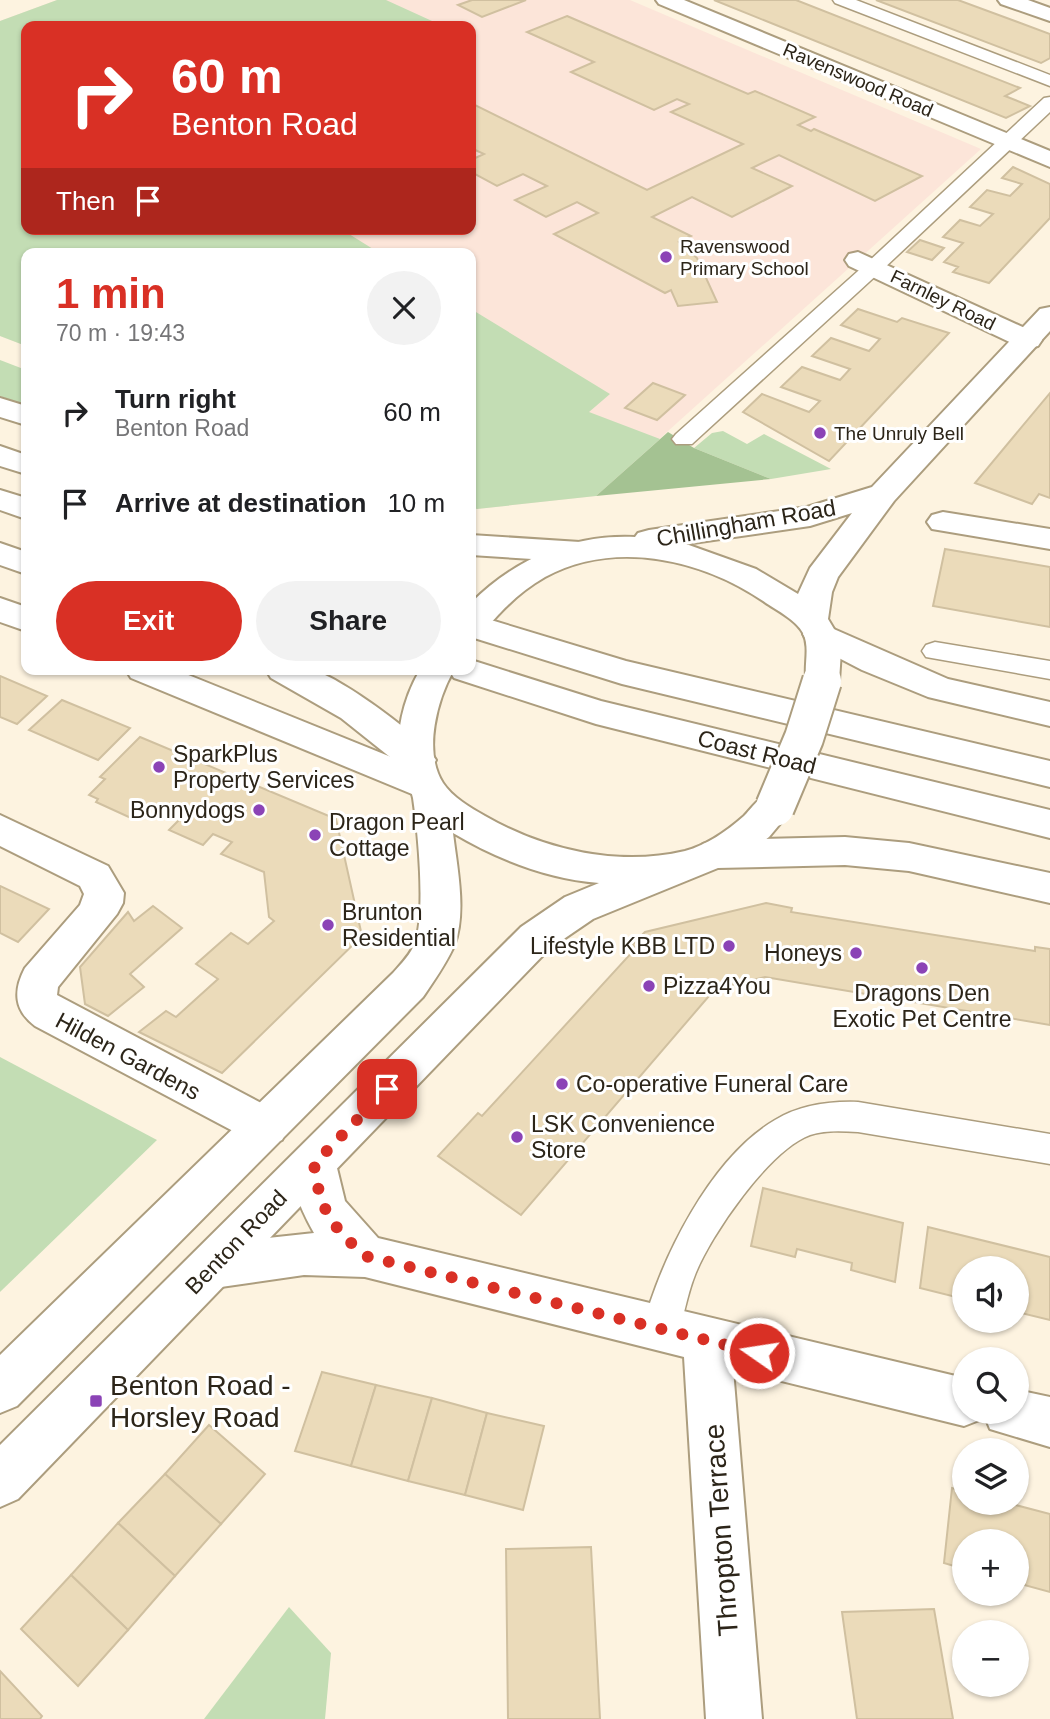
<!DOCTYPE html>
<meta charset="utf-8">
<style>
:root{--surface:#fff;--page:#f2f2f2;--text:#202124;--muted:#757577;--accent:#d93025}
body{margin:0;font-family:Helvetica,sans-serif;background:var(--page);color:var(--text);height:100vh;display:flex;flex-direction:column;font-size:26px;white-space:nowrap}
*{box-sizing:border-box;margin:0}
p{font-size:23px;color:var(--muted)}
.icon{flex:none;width:38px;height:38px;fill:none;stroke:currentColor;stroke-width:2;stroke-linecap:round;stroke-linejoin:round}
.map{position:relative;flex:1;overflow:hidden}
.panel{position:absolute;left:21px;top:248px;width:455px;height:427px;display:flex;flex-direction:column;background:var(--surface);border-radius:14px;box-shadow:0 2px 5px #0004}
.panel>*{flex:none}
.top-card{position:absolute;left:21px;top:21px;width:455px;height:214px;border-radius:14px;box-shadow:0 2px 5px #0004;background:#d93025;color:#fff;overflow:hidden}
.buttons{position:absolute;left:952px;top:1256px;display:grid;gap:14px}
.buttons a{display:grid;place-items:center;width:77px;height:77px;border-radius:50%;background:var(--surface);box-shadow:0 2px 5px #0004;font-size:35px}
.pin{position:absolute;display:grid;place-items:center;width:60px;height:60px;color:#fff;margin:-30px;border-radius:14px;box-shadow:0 4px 10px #0006}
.me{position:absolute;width:77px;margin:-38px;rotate:283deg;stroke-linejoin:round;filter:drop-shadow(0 0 5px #0008)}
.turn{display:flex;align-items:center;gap:24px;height:147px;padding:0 35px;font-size:32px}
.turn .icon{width:91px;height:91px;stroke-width:2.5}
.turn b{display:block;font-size:49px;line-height:60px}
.then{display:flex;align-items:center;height:66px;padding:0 35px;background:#0003;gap:14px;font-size:26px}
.round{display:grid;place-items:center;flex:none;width:74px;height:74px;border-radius:37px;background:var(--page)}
.overview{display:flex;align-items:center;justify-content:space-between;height:119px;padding:0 35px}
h1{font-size:42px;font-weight:700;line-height:52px;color:var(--accent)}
.action{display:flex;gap:14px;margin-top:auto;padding:14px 35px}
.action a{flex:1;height:80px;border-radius:42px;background:var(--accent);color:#fff;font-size:28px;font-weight:700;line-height:80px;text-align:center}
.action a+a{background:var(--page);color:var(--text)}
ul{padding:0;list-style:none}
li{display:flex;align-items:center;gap:21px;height:91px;padding:0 35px}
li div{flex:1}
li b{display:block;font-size:26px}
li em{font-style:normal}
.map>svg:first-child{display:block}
.industrial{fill:#fce5d9;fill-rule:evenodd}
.green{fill:#c3ddb4}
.forest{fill:#a4c292}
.building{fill:#ebdbba;stroke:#d0c0a0;stroke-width:2}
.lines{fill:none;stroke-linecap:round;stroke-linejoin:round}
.service-casing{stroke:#ac9d7e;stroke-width:3}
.minor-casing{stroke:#ac9d7e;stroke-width:4}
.primary-casing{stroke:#ac9d7e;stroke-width:4}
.trunk-casing{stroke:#ac9d7e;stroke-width:4}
.service{fill:#fff;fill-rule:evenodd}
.minor{fill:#fff;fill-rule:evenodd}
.primary{fill:#fff;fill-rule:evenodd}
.trunk{fill:#fff;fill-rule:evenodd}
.primary-bridge-casing{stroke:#ac9d7e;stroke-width:42;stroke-linecap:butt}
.primary-bridge{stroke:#fff;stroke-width:38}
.route{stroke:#d93025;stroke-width:12;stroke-dasharray:0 21.6}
.poi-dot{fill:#8b43b6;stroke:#fff;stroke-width:2.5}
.labels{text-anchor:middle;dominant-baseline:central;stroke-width:6;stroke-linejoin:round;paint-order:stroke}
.far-street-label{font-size:19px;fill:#2c2519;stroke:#fff}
.far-poi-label{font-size:19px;fill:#2c2519;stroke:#fff;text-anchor:start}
.street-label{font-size:23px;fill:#2c2519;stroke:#fff}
.poi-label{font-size:23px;fill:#2c2519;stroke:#fff;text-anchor:start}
.near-poi-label{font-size:28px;fill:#2c2519;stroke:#fff;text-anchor:start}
.near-street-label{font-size:28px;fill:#2c2519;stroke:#fff}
</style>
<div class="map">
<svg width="1050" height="1719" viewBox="0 0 1050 1719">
<rect width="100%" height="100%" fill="#fdf3e0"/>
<path class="industrial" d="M 57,0 L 630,0 L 981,149 L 596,496 L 477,509 L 471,507 L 471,254 L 26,254 L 26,346 L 0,336 L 0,21 ZM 26,26 L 471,26 L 471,229 L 26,229 Z"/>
<g class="green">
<path d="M 57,0 L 386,0 L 443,26 L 26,26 L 26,229 L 341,229 L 381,254 L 26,254 L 26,346 L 0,336 L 0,21 Z"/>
<path d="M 471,309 L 610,394 L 589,412 L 660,439 L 596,496 L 477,509 L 471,507 Z"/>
<path d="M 0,360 L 26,370 L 26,406 L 0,396 Z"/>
<path d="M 723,431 L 747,444 L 764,434 L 831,469 L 771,479 L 694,448 L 712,433 Z"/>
<path d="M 0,1057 L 157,1140 L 0,1292 Z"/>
<path d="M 289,1607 L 331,1653 L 325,1719 L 204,1719 Z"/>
</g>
<path class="forest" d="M 668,432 L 694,448 L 771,479 L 596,496 Z"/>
<g class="building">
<path d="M 472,0 L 526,0 L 482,17 L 458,5 Z"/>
<path d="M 714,0 L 796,0 L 1020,88 L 1005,96 L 1030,106 L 1006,118 Z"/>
<path d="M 876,0 L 958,0 L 1050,34 L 1050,58 L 1041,63 Z"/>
<path d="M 567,16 L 748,94 L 755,91 L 815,117 L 798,125 L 811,131 L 814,129 L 922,176 L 875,201 L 779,155 L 752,168 L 792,186 L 732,217 L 692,197 L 652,217 L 691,236 L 679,242 L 697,258 L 717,302 L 678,306 L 671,290 L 665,293 L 554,234 L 598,213 L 577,202 L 546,217 L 515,200 L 547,186 L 523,174 L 497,186 L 471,172 L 471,160 L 484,154 L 471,148 L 471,103 L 647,190 L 743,144 L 671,112 L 689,104 L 677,99 L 654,110 L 571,72 L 594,62 L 527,32 Z"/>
<path d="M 1013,167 L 1050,184 L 1050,218 L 989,283 L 953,272 L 958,267 L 944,262 L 963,243 L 943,237 L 960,220 L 980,226 L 993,214 L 970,207 L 987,190 L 1010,196 L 1022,184 L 1002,178 Z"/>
<path d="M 920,240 L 944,248 L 932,260 L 907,252 Z"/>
<path d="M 858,309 L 897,322 L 902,318 L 949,333 L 829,461 L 743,412 L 762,394 L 809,412 L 820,401 L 781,387 L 802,367 L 840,380 L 850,369 L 812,356 L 831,338 L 869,351 L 880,339 L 841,325 Z"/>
<path d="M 653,383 L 685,395 L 657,420 L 625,408 Z"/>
<path d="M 1050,393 L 1050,498 L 1039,494 L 1032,504 L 975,483 Z"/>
<path d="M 945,549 L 1050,567 L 1050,627 L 933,606 Z"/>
<path d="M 0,676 L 47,696 L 17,724 L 0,717 Z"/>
<path d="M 62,700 L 130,728 L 98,760 L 29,730 Z"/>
<path d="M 140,737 L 336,819 L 362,936 L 222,1073 L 139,1032 L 166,1011 L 176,1017 L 218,979 L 196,964 L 231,933 L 248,944 L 274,921 L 269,917 L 264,872 L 221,854 L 232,842 L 213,834 L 203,845 L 169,830 L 180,819 L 144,804 L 131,818 L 96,802 L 98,799 L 89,795 L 105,779 L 100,777 Z"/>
<path d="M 0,886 L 49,909 L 18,942 L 0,933 Z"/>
<path d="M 766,903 L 792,908 L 791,912 L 1035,951 L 1035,947 L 1050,949 L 1050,1025 L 765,977 L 715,989 L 521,1215 L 438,1156 L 478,1113 L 482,1116 L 636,948 L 632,945 L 645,932 Z"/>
<path d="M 153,906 L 182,928 L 130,974 L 144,987 L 108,1016 L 85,1004 L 80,967 L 128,912 L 134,921 Z"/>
<path d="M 763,1188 L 903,1223 L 895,1282 L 851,1270 L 852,1263 L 797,1249 L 795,1257 L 751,1246 Z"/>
<path d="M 928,1227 L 1050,1257 L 1050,1320 L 1017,1312 L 1017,1269 L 964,1269 L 964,1299 L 920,1288 Z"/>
<path d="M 322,1372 L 376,1385 L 351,1466 L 295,1451 Z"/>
<path d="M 376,1385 L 432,1398 L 408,1481 L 351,1466 Z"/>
<path d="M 432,1398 L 487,1413 L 465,1495 L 408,1481 Z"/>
<path d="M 487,1413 L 544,1426 L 523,1510 L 465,1495 Z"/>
<path d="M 209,1425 L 265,1474 L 221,1524 L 165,1474 Z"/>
<path d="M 165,1474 L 221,1524 L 175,1576 L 118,1523 Z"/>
<path d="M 952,1488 L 964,1492 L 964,1503 L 1008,1503 L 1050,1514 L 1050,1592 L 1017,1583 L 1017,1542 L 964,1542 L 964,1569 L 944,1563 Z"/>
<path d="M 118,1523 L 175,1576 L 128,1630 L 71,1575 Z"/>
<path d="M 591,1547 L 600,1719 L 508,1719 L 506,1549 Z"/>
<path d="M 71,1575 L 128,1630 L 78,1686 L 21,1629 Z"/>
<path d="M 934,1609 L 953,1719 L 857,1719 L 842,1612 Z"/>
<path d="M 0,1671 L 42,1716 L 40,1719 L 0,1719 Z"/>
</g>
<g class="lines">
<defs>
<g id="service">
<path d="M 833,0 L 856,0 L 1050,75 L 1050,86 L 835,3 Z"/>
<path d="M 1050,97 L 1050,112 L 881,271 L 692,444 L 676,444 L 672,439 L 676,434 L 867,263 L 1044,98 Z"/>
<path d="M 935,642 L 1050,661 L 1050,679 L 926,657 L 922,651 L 926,645 Z"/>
<path d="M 858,1102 L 1050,1134 L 1050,1164 L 858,1132 C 842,1131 825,1130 810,1135 C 769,1150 710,1236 695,1275 C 686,1297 684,1321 674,1342 L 661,1348 L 648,1342 L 642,1330 C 660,1260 710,1158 775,1120 C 800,1105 829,1101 858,1102 Z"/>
</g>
<g id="minor">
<path d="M 656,0 L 684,0 L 1050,151 L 1050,167 L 659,4 Z"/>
<path d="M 998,0 L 1028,0 L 1050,8 L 1050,21 L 1001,4 Z"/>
<path d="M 858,252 L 1038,334 L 1042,340 L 1038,346 L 1028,348 L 1018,346 L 849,266 L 845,260 L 849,254 Z"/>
<path d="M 943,512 L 1050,529 L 1050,549 L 932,529 L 927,522 L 932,515 Z"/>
<path d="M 0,598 L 26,607 L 26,631 L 0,622 Z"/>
<path d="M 126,670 L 176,670 L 438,776 L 443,785 L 438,794 L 425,798 L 412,794 L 131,678 Z"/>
<path d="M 0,815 L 108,866 L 124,893 L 123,903 L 117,914 L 58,987 L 57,995 L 282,1114 L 288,1127 L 282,1140 L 266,1146 L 250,1140 L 35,1026 C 14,1010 13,991 25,968 L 80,905 L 84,894 L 80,886 L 0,846 Z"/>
<path d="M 314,1144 L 330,1150 L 336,1164 L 345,1201 L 378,1238 L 964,1378 L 964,1412 L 1017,1412 L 1017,1390 L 1050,1397 L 1050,1447 L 990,1429 L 984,1414 L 982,1419 L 964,1426 L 733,1369 L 762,1719 L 706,1719 L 684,1357 L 365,1277 L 304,1275 L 214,1288 L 197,1281 L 191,1266 L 197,1251 L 214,1244 L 314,1233 C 300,1208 285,1177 298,1150 Z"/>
</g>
<g id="primary">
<path d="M 1050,307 L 1050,331 L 894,501 L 838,577 L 832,592 L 828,619 L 837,634 L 841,651 L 839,681 L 834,689 L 822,693 L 810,689 C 800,673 812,651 803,633 C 796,620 778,611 766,603 C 703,559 615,539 545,577 C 531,585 518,595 507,606 C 495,617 487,631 471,635 L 471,603 C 515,559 572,534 635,537 L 638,533 L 649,530 L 807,507 L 872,487 L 1040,309 ZM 852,513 L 810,568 L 798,594 L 756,569 L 686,544 L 810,526 Z"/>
<path d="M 420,670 L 454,670 C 437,699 423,752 443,783 C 452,797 471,808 485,816 C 544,850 618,867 685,851 C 707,845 727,831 744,816 C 750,810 756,801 763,797 C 772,792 779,795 788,797 L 794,807 L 769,837 L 740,859 L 593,919 L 549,949 L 18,1499 L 0,1507 L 0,1445 L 521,927 L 565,897 L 599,883 C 547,879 497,859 453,833 C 457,867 467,913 454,946 C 446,964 434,981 423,997 L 17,1406 L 0,1413 L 0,1355 L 393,973 C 401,964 411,954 415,943 C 426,912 418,832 413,798 C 411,788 404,779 401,768 C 394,736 403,699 420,670 Z"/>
</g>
<g id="trunk">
<path d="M 0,398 L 26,406 L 26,425 L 0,417 Z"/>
<path d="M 0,446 L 26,455 L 26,474 L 0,466 Z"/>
<path d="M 0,490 L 26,498 L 26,519 L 0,510 Z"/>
<path d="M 471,535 L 580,542 L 591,545 L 596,552 L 591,559 L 580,562 L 471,555 Z"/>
<path d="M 0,543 L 26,552 L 26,574 L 0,565 Z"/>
<path d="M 471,614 L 626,661 L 1050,761 L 1050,787 L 622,684 L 471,637 Z"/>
<path d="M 820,623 L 948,679 L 1050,702 L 1050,726 L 928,697 L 862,670 L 808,642 L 803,634 L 808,626 Z"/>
<path d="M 471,660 L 601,701 L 1050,810 L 1050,838 L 596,724 L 454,678 L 449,670 L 471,670 Z"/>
<path d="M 266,670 C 281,670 301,667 315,671 C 341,678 423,737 436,760 L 431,769 L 418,773 L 405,769 L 341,718 L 271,678 Z"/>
<path d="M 845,837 L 909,843 L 1050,873 L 1050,903 L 909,871 L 845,865 L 717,868 L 703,864 L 698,854 L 703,844 L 717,840 Z"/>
</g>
</defs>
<use href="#service" class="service-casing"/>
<use href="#minor" class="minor-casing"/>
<use href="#primary" class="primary-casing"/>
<use href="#trunk" class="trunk-casing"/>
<use href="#service" class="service"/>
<use href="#minor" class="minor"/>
<use href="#primary" class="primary"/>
<use href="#trunk" class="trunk"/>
<defs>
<path id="primary-bridge" d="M 775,807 L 804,738 L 822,681"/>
</defs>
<use href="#primary-bridge" class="primary-bridge-casing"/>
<use href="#primary-bridge" class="primary-bridge"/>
</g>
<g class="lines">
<path class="route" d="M 387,1089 L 314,1164 C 320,1211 331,1225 365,1256 L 759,1353"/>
</g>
<g class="poi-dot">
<circle cx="666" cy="257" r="7"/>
<circle cx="820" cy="433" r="7"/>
<circle cx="159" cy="767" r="7"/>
<circle cx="259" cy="810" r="7"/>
<circle cx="315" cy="835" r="7"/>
<circle cx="328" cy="925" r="7"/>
<circle cx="729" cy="946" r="7"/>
<circle cx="856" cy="953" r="7"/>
<circle cx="922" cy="968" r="7"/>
<circle cx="649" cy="986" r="7"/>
<circle cx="562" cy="1084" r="7"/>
<circle cx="517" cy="1137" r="7"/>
<rect x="89" y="1394" width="14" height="14" rx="3.5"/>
</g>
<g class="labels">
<g class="far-street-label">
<text transform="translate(858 80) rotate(23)">Ravenswood Road</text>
<text transform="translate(943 300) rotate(26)">Farnley Road</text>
</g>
<g class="far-poi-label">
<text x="680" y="246">Ravenswood<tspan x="680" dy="22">Primary School</tspan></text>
<text x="834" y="433">The Unruly Bell</text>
</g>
<g class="street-label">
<text transform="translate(746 523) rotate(-10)">Chillingham Road</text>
<text transform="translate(757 752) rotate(14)">Coast Road</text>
<text transform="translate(128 1056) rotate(28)">Hilden Gardens</text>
<text transform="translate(236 1242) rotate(-46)">Benton Road</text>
</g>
<g class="poi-label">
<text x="173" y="754">SparkPlus<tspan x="173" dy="26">Property Services</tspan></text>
<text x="245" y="810" text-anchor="end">Bonnydogs</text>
<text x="329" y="822">Dragon Pearl<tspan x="329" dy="26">Cottage</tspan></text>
<text x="342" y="912">Brunton<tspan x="342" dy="26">Residential</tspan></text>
<text x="715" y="946" text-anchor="end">Lifestyle KBB LTD</text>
<text x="842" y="953" text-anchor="end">Honeys</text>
<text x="663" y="986">Pizza4You</text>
<text x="922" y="993" text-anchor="middle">Dragons Den<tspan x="922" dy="26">Exotic Pet Centre</tspan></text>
<text x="576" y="1084">Co-operative Funeral Care</text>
<text x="531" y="1124">LSK Convenience<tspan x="531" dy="26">Store</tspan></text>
</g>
<g class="near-poi-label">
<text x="110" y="1385">Benton Road -<tspan x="110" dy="32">Horsley Road</tspan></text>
</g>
<g class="near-street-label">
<text transform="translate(721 1530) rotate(-94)">Thropton Terrace</text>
</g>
</g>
</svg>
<div class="buttons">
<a><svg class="icon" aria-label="sound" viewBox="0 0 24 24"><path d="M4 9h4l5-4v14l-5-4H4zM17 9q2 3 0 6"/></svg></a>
<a><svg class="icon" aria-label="search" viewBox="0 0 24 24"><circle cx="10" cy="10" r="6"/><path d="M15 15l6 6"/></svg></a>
<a><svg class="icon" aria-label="layers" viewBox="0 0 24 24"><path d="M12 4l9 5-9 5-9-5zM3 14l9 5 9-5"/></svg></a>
<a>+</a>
<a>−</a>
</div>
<div class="pin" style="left:387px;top:1089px;background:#d93025"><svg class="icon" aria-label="arrive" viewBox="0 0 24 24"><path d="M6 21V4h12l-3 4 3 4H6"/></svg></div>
<svg class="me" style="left:759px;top:1353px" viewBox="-20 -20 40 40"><circle r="17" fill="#d93025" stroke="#fff" stroke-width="3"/><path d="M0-11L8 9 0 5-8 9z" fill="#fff"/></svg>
<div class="top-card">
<div class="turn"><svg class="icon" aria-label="right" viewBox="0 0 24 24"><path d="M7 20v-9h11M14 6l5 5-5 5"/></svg><div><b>60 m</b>Benton Road</div></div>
<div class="then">Then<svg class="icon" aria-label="arrive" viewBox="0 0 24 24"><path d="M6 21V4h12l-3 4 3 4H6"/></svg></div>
</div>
<section class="panel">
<div class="overview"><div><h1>1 min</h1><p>70 m · 19:43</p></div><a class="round"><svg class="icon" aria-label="close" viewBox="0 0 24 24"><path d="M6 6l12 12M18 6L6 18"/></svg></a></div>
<ul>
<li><svg class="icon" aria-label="right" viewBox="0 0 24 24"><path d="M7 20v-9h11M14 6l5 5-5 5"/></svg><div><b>Turn right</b><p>Benton Road</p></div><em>60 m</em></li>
<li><svg class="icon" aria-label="arrive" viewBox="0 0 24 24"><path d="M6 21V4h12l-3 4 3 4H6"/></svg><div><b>Arrive at destination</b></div><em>10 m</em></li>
</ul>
<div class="action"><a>Exit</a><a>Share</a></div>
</section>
</div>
